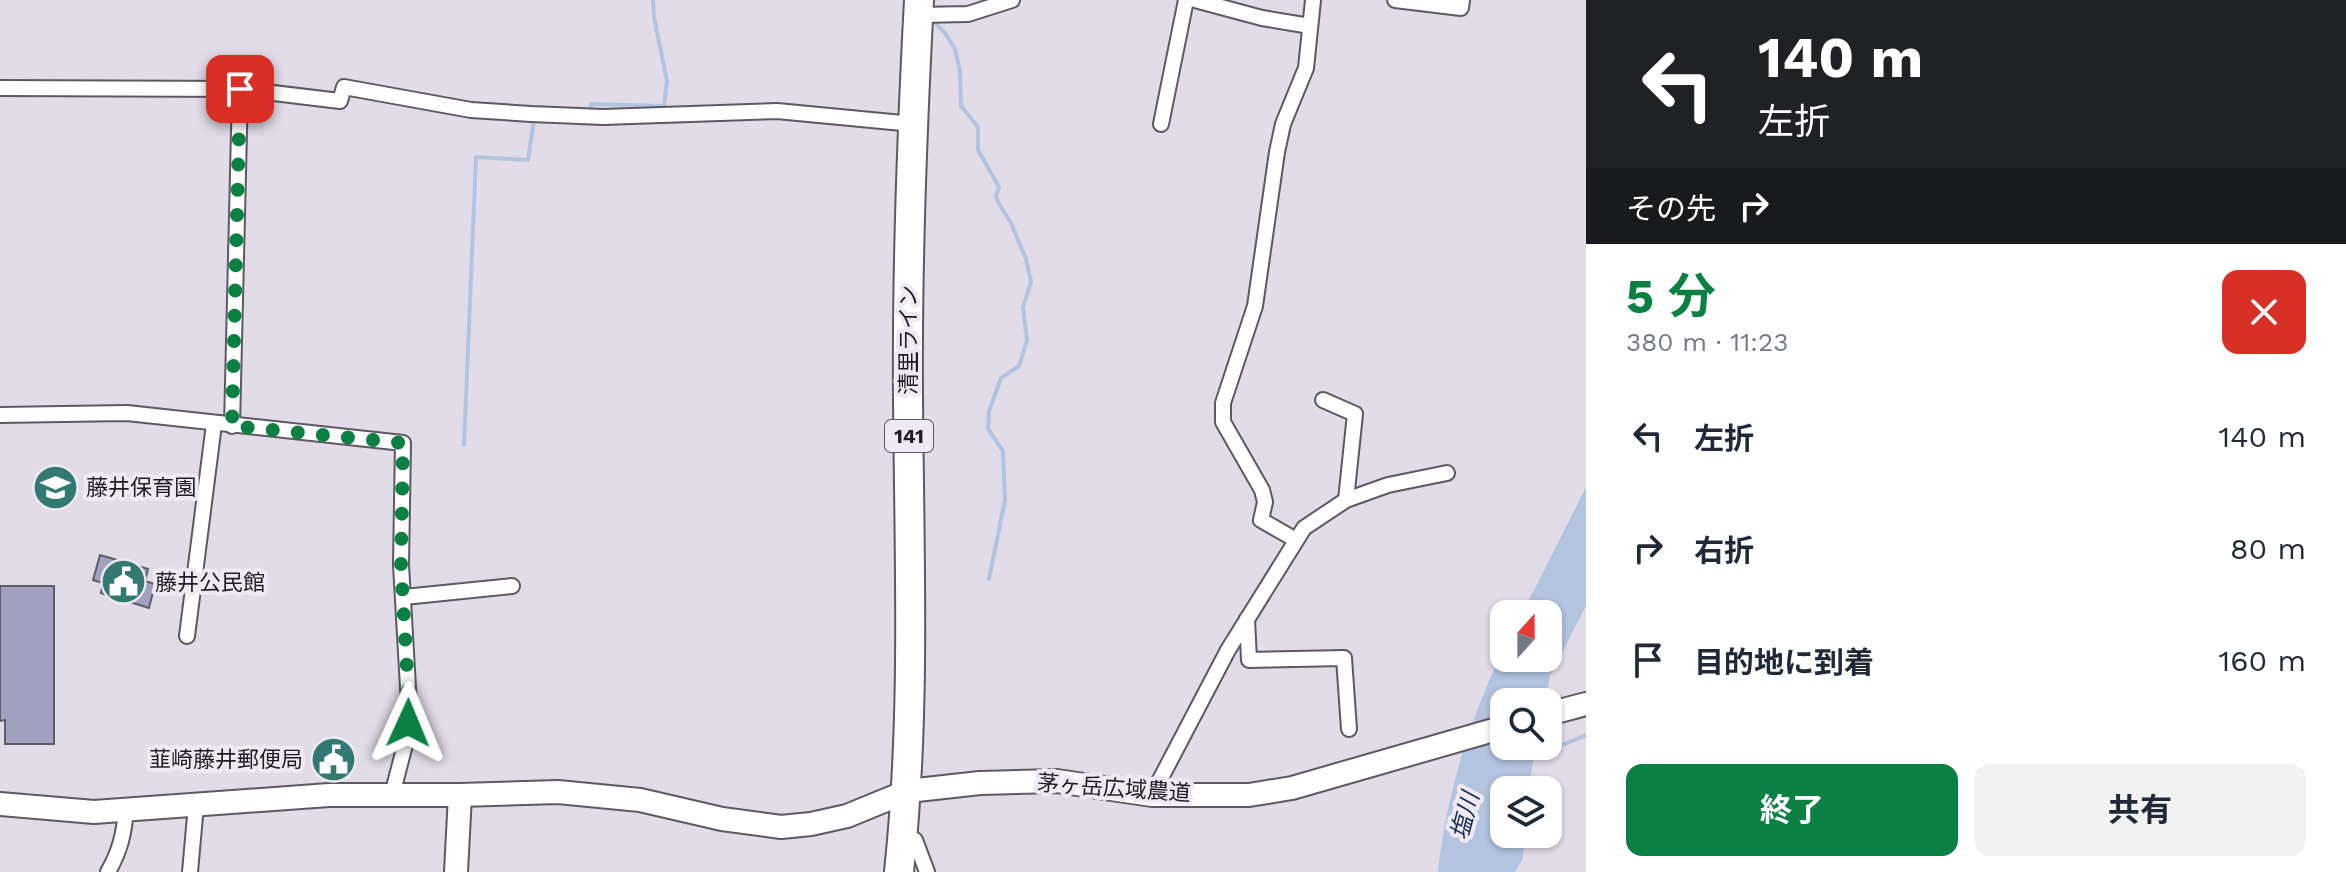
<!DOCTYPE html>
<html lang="ja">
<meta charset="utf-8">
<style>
:root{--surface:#fff;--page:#f2f2f3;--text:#1f2937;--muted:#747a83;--accent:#0b8043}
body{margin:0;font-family:"Work Sans","Noto Sans JP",sans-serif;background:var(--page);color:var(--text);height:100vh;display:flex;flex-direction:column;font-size:30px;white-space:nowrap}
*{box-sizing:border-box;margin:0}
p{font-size:26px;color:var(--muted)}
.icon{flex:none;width:44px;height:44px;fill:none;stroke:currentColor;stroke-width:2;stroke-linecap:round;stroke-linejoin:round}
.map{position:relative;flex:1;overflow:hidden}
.panel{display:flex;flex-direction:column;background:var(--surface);width:760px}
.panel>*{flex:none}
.guide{background:#202124;color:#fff;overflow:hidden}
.needle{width:52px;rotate:21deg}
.fabs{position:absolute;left:1490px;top:600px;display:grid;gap:16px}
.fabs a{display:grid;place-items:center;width:72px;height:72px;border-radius:16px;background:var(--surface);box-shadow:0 2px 6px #0004;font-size:40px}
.pin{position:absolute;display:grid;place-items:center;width:68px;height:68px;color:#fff;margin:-34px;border-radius:16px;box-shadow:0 4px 12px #0006}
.me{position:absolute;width:88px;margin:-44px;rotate:1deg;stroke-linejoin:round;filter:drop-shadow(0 0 6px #0008)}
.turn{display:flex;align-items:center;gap:28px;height:168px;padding:0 40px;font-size:36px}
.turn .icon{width:104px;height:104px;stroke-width:2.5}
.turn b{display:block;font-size:56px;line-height:68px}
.then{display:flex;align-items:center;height:76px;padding:0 40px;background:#0003;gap:16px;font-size:30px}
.round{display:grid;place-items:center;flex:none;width:84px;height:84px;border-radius:16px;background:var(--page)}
.summary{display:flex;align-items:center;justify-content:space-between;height:136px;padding:0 40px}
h1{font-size:48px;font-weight:700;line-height:60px;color:var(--accent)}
.action{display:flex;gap:16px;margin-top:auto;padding:16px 40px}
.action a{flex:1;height:92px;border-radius:16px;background:var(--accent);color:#fff;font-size:32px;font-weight:700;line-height:92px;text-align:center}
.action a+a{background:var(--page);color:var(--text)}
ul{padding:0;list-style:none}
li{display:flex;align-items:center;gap:24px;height:112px;padding:0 40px}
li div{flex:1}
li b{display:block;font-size:30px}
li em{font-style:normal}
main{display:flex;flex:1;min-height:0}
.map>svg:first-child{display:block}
.water{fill:#b3c4e0}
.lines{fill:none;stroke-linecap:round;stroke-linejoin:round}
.stream{stroke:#b3c4e0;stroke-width:4}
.building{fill:#a1a1bf;stroke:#5e5e69;stroke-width:2}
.street-casing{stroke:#5d5862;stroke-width:18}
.secondary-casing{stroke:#5d5862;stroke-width:26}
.highway-casing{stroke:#5d5862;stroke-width:32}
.street{stroke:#fff;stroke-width:14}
.secondary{stroke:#fff;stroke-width:22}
.highway{stroke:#fff;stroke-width:28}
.route{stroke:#0b8043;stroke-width:14;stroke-dasharray:0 25.2}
.labels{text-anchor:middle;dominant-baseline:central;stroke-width:8;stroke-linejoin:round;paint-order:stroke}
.shield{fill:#efe9f5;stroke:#5e5a61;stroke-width:2}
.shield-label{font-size:20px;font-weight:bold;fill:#201d22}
.street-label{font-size:22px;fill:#201d22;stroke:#efe9f5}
.poi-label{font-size:22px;fill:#201d22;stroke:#efe9f5;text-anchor:start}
.water-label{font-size:24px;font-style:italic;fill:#172d53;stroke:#efe9f5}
</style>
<main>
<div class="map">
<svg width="1586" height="872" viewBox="0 0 1586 872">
<rect width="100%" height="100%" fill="#e2dce8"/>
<path class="water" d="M 1586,487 L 1586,606 L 1550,676 L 1545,702 L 1504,702 L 1504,746 L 1536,746 L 1528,790 L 1504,790 L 1504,834 L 1525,834 L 1523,858 L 1515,872 L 1438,872 C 1446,796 1470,717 1504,649 L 1504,658 L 1548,658 L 1548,614 L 1522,614 Z"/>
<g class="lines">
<g class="stream">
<path d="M 933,18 L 934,22 L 945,33 L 955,49 L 960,71 L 961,106 L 978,127 L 978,150 L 999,187 L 996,196 L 998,202 L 1011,223 L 1026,259 L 1031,282 L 1023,307 L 1027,340 L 1019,366 L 1001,378 L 989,411 L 988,429 L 1003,451 L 1005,500 L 989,579"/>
<path d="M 590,113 L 591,104 L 664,106 L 667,81 L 654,17 L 653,0"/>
<path d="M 464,445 L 476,157 L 528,160 L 534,120"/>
<path d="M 1529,759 L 1586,735"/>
</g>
</g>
<g class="building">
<path d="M 100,555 L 148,569 L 145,581 L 155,584 L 149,608 L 101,593 L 103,583 L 93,580 Z"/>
<path d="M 0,586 L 54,586 L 54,744 L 5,744 L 5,720 L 0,721 Z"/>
<path d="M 345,748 L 345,770 L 324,770 L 323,749 Z"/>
</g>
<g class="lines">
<defs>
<g id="street">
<path d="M 1195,0 L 1262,18 L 1310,26"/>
<path d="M 1395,0 L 1461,8 L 1462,0"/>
<path d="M 919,15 L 968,14 L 1012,0"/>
<path d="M 0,88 L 240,89 L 232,426"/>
<path d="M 240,89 L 340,101 L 344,87 L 471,110 L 531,114 L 603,117 L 777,111 L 913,124"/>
<path d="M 1161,124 L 1186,0"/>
<path d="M 1323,400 L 1355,414 L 1346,500"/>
<path d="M 0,415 L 127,413 L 403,443 L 401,565 L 409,705 L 406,741 L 392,795"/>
<path d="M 1296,540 L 1261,520 L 1265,502 L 1262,490 L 1223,422 L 1223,403 L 1255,306 L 1277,152 L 1283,124 L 1306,68 L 1313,0"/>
<path d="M 404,597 L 512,586"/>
<path d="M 1247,619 L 1249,660 L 1344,658 L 1349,729"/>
<path d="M 187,636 L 214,424"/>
<path d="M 1152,795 L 1228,650 L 1304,528 L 1346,500 L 1388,485 L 1447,473"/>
<path d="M 903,834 L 915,840 L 927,872"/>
<path d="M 108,872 C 120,851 124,834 126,810"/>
<path d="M 190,872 L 196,805"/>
</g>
<g id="secondary">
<path d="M 1548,714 L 1586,704"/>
<path d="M 0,804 L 94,812 L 329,795 L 460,795 L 558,792 L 640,800 L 722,819 L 781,827 L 811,824 L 847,816 L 908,791 L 980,783 L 1057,781 L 1152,795 L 1249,795 L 1292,788 L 1504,727"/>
<path d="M 456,872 L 460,795"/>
</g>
<path id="highway" d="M 899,872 C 916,712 909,554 908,394 C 907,262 912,131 919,0"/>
</defs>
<use href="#street" class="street-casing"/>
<use href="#secondary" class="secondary-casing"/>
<use href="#highway" class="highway-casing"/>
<use href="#street" class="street"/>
<use href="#secondary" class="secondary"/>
<use href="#highway" class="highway"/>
</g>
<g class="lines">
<path class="route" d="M 240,89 L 232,426 L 403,443 L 401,565 L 409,705 L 408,723"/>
</g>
<defs>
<symbol id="school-disc" viewBox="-11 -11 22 22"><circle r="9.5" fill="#327971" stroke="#efe9f5"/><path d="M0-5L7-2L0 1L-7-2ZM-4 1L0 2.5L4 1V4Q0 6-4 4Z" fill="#fff"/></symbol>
<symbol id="civic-disc" viewBox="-11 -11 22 22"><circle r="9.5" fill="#327971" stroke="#efe9f5"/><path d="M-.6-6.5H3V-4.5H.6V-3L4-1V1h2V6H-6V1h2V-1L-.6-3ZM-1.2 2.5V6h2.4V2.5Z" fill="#fff"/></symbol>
</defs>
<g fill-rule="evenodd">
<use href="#school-disc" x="30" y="462" width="51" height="51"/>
<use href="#civic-disc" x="98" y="556" width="51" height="51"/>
<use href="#civic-disc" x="308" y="734" width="51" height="51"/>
</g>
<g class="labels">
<rect class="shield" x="885" y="420" width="48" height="32" rx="6"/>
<g class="shield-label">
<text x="909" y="436">141</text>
</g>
<g class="street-label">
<text transform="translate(908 340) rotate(-90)">清里ライン</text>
<text transform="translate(1114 788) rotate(4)">茅ヶ岳広域農道</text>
</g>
<g class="poi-label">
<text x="86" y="487">藤井保育園</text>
<text x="155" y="582">藤井公民館</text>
<text x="303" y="759" text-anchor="end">韮崎藤井郵便局</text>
</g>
<g class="water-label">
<text transform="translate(1465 816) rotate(-75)">塩川</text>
</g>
</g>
</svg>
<div class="fabs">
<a><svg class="needle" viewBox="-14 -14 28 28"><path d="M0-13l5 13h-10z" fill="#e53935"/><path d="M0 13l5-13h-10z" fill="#747a83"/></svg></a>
<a><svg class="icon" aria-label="search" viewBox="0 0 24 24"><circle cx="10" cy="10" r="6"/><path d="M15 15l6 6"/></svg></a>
<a><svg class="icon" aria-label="layers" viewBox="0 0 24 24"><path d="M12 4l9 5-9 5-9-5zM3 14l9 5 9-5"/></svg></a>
</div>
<div class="pin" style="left:240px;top:89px;background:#d93025"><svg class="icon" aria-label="arrive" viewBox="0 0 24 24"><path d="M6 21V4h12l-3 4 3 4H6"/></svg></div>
<svg class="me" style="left:408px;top:723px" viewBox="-20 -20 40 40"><path d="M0-17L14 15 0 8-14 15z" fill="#0b8043" stroke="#fff" stroke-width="4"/></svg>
</div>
<section class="panel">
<div class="guide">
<div class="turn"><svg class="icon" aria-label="left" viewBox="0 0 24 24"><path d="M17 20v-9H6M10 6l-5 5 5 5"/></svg><div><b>140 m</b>左折</div></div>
<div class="then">その先<svg class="icon" aria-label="right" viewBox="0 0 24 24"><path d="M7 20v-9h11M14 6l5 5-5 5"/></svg></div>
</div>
<div class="summary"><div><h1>5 分</h1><p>380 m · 11:23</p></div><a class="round" style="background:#d93025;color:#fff"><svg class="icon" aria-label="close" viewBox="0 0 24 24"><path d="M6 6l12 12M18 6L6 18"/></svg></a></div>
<ul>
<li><svg class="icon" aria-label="left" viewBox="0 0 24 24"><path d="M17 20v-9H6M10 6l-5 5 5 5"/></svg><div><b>左折</b></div><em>140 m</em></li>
<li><svg class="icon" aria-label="right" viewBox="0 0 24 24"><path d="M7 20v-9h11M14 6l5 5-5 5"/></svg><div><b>右折</b></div><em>80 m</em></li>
<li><svg class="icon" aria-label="arrive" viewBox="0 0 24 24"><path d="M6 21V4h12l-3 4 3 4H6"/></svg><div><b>目的地に到着</b></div><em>160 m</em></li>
</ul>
<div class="action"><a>終了</a><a>共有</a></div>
</section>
</main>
